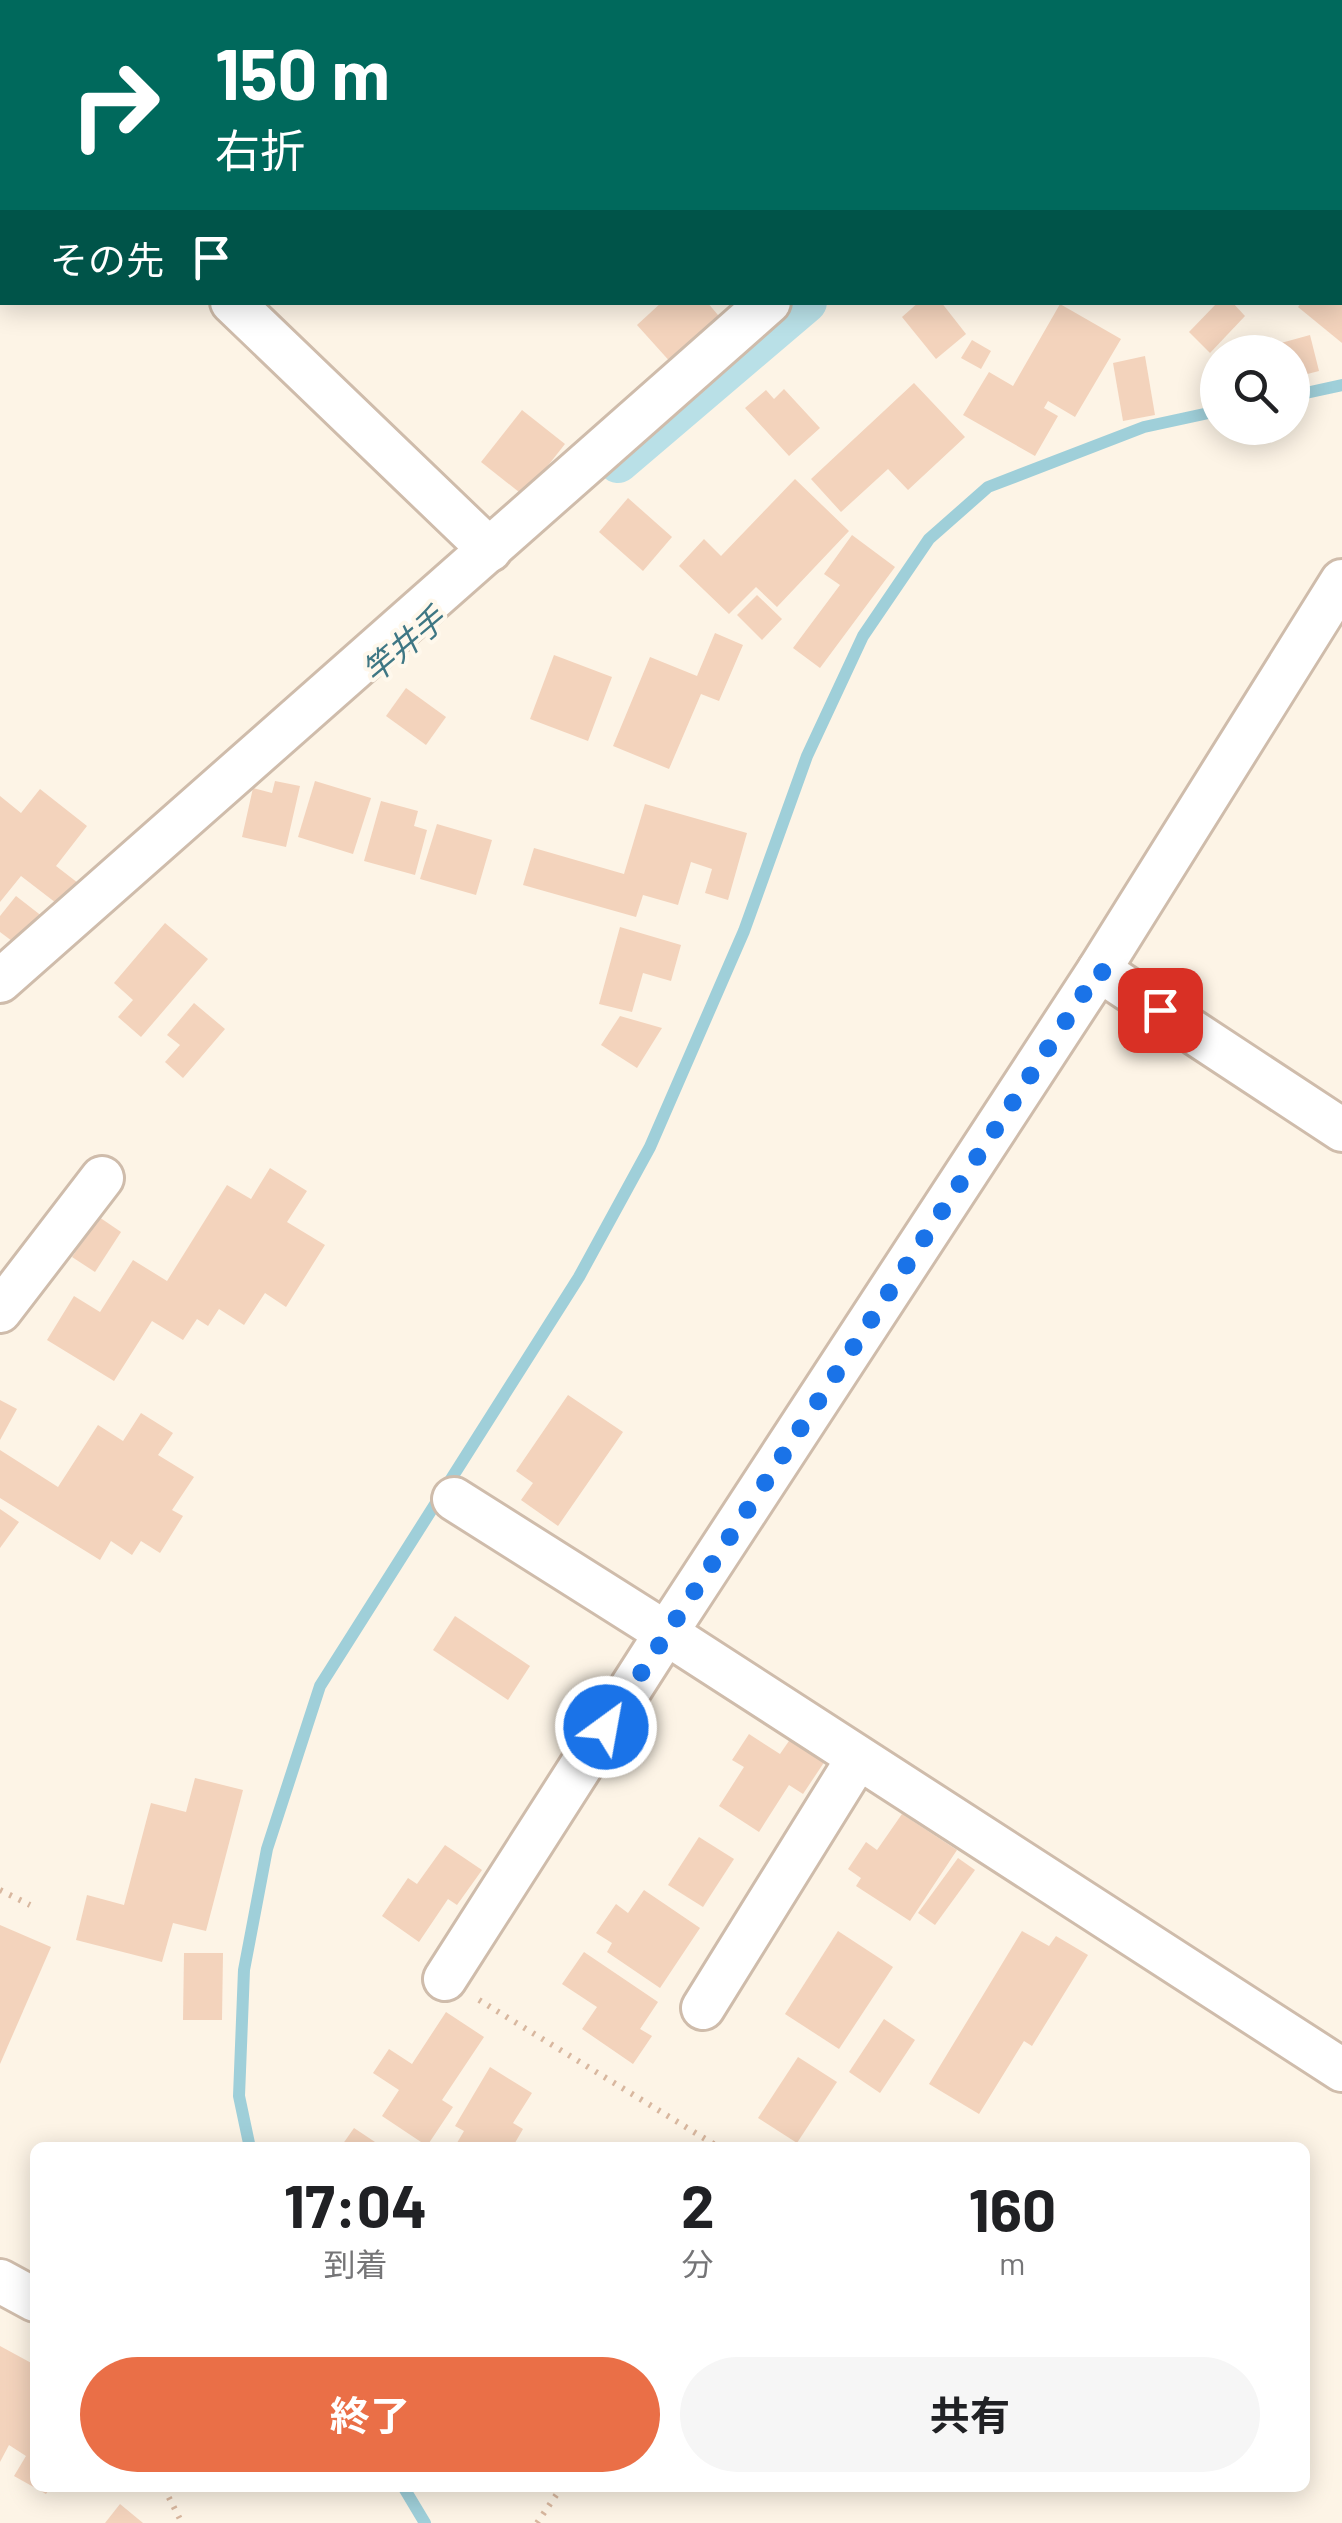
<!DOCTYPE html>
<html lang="ja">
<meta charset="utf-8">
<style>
:root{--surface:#fff;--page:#f6f6f6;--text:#202124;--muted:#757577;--accent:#ea6f47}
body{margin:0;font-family:Barlow,"Noto Sans JP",sans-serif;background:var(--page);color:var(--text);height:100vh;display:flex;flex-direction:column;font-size:38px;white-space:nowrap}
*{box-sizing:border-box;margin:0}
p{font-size:32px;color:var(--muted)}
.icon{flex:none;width:55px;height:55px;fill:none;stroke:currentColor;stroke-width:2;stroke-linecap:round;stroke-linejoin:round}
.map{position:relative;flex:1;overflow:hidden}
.side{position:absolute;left:30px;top:2142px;width:1280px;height:350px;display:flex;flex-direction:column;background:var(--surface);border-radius:15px;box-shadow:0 5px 25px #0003}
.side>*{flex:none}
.hud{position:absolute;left:0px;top:0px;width:1342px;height:305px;box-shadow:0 5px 25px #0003;background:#00695c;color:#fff;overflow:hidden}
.buttons{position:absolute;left:1200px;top:335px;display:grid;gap:20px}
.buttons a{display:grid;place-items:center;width:110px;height:110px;border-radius:50%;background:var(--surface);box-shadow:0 5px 25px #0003;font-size:50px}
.pin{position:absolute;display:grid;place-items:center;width:85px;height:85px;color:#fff;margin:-42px;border-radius:20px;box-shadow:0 5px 15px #0006}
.me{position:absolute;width:110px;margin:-55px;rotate:32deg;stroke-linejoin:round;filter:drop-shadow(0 0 8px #0008)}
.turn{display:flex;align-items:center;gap:35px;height:210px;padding:0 50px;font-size:45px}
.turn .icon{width:130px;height:130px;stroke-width:2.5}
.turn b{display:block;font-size:70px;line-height:85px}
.then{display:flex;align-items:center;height:95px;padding:0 50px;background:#0003;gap:20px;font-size:38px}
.eta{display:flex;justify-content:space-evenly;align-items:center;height:170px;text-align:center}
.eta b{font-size:60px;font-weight:700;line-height:70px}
.action{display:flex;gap:20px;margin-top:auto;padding:20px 50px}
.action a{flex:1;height:115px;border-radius:60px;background:var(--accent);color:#fff;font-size:40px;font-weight:700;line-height:115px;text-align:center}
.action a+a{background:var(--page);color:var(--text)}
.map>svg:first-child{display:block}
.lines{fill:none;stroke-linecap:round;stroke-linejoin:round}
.stream{stroke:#9fcfd9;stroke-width:12}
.canal{stroke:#b9e0e7;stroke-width:42}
.building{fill:#f3d3bc}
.minor-casing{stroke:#cfbcab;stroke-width:48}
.path{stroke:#d8b79f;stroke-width:6;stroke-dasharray:2.5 8;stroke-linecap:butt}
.minor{stroke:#fff;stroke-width:42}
.rail-casing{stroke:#b7a3c7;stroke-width:11}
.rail{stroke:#fff8ec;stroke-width:8;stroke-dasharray:22;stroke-linecap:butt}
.route{stroke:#1a73e8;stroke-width:18;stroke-dasharray:0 32.4}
.labels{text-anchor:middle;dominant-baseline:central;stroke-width:8;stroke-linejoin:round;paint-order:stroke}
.water-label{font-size:32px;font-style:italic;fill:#3f7784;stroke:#fff8ec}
</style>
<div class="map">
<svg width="1342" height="2523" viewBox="0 0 1342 2523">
<rect width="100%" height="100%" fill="#fdf4e6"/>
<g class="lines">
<g class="stream">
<path d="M 1292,396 L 1342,385"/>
<path d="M 250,2148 L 239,2096 L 244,1970 L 267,1849 L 320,1686 L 579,1277 L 650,1147 L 744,931 L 807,756 L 863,636 L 929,539 L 988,487 L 1144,427 L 1218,411"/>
<path d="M 404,2488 L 425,2523"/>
</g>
<g class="canal">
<path d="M 1158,2 L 1161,0"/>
<path d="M 618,462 L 806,302"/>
</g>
</g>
<g class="building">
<path d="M 662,302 L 707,302 L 723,321 L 673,365 L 637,325 Z"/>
<path d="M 919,302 L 941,302 L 966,334 L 936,359 L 902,317 Z"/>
<path d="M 1218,302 L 1232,302 L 1245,316 L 1210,353 L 1189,332 Z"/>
<path d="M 1302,302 L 1342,302 L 1342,343 L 1298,307 Z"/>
<path d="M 1060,304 L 1121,339 L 1075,417 L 1048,401 L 1044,408 L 1058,416 L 1035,456 L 963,415 L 989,372 L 1013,386 Z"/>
<path d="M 1310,335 L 1319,371 L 1292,378 L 1292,352 L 1248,352 Z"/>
<path d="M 972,340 L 991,351 L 981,369 L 961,358 Z"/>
<path d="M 1145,356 L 1155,415 L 1123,421 L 1113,363 Z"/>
<path d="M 914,383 L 965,437 L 908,490 L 888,469 L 841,512 L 811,479 Z"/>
<path d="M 784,389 L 820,428 L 789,456 L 745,408 L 766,390 L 774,399 Z"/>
<path d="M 522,410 L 565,444 L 524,496 L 481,462 Z"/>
<path d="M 795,479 L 849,531 L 777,607 L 756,587 L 729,614 L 679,566 L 704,539 L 721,556 Z"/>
<path d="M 628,498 L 672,537 L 643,571 L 599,532 Z"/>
<path d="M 852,535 L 895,567 L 820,668 L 793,648 L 840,585 L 824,574 Z"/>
<path d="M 757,595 L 782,619 L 762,640 L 737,615 Z"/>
<path d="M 715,633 L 743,645 L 719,701 L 701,694 L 669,769 L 613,746 L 650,657 L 697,676 Z"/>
<path d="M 554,655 L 612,677 L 588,741 L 530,719 Z"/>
<path d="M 406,688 L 446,717 L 426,745 L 386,716 Z"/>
<path d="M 275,781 L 300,786 L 286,847 L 242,837 L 253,788 L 272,793 Z"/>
<path d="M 315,781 L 371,798 L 353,854 L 298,837 Z"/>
<path d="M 40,789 L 87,826 L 56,866 L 78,883 L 60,906 L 21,876 L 0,902 L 0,796 L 21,813 Z"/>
<path d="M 381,801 L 418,811 L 414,826 L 427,830 L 415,875 L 364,861 Z"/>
<path d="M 645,804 L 747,833 L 728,900 L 705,893 L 712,869 L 691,862 L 678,905 L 643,895 L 636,917 L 523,885 L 534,848 L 624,874 Z"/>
<path d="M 437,824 L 492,840 L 476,895 L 420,879 Z"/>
<path d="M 16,896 L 43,917 L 20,947 L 0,932 L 0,916 Z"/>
<path d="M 165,923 L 208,959 L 141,1037 L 118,1017 L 133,1000 L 114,983 Z"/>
<path d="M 620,927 L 681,945 L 671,981 L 643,973 L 632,1012 L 599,1004 Z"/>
<path d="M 194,1003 L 225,1029 L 183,1078 L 165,1062 L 180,1045 L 167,1035 Z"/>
<path d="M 620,1016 L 662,1028 L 637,1068 L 601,1045 Z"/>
<path d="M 270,1168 L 307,1191 L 287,1222 L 325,1245 L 286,1307 L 265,1293 L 244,1325 L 219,1309 L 208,1326 L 197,1319 L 183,1340 L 152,1321 L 114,1381 L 47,1340 L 74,1296 L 100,1312 L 133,1260 L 167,1281 L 227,1185 L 251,1199 Z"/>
<path d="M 99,1217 L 121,1232 L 95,1272 L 72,1257 Z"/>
<path d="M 568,1395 L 623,1432 L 558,1526 L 521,1500 L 533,1483 L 516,1471 Z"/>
<path d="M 0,1400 L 17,1409 L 0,1440 Z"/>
<path d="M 141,1413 L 173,1433 L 158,1455 L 194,1477 L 172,1510 L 183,1516 L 160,1553 L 141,1541 L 132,1555 L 111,1541 L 100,1560 L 0,1498 L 0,1450 L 58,1487 L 98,1425 L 123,1441 Z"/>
<path d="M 0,1509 L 19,1522 L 0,1548 Z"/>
<path d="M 455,1616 L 530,1666 L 508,1700 L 433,1650 Z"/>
<path d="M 749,1734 L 780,1754 L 791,1738 L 825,1761 L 803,1794 L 789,1785 L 759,1832 L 719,1806 L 744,1767 L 732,1760 Z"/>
<path d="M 195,1778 L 243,1790 L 206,1931 L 173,1923 L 162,1962 L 76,1940 L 87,1895 L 124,1905 L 151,1803 L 186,1812 Z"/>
<path d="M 902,1814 L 957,1850 L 910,1921 L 856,1886 L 861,1878 L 848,1869 L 866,1842 L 877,1850 Z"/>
<path d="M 699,1837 L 734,1859 L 703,1907 L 668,1885 Z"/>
<path d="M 445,1845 L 482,1870 L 457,1905 L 448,1899 L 419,1942 L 382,1916 L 408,1878 L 417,1884 Z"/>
<path d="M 958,1858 L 975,1870 L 935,1925 L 918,1913 Z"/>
<path d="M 644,1890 L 700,1928 L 660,1988 L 607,1952 L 612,1943 L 596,1933 L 616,1904 L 628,1913 Z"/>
<path d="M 0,1925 L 51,1947 L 0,2064 Z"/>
<path d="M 838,1931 L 893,1967 L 839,2049 L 785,2014 Z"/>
<path d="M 1022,1931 L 1049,1946 L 1056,1936 L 1088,1955 L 1032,2046 L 1024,2041 L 979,2114 L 929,2084 Z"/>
<path d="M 584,1952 L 658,2002 L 640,2029 L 652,2036 L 633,2064 L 582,2029 L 597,2007 L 562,1984 Z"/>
<path d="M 184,1953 L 223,1953 L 222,2020 L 183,2020 Z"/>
<path d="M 446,2012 L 484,2037 L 442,2100 L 453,2107 L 427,2146 L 382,2116 L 399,2090 L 373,2073 L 389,2049 L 412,2064 Z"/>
<path d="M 884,2019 L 915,2040 L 880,2093 L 849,2072 Z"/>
<path d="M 798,2057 L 837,2082 L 797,2143 L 758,2118 Z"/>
<path d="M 490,2067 L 532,2093 L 513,2123 L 523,2129 L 512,2148 L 454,2148 L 464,2131 L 455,2126 Z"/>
<path d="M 354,2128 L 384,2148 L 340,2148 Z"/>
<path d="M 0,2346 L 35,2365 L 35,2419 L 30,2427 L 35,2430 L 35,2488 L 50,2488 L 46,2494 L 14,2476 L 26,2456 L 9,2445 L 0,2462 Z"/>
<path d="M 120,2504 L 143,2523 L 105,2523 Z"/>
</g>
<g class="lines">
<defs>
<g id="minor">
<path d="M 867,0 L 869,2"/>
<path d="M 1113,2 L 1116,0"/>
<path d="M 0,83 L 2,85"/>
<path d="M 232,302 L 490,550"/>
<path d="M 1342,581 L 1099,970 L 666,1633 L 1342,2070"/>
<path d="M 1099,970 L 1342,1130"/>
<path d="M 0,981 L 769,302"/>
<path d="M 0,1311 L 102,1178"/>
<path d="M 445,1979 L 666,1633 L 454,1499"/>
<path d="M 703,2008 L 858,1758"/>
<path d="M 0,2281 L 35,2300"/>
</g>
</defs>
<use href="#minor" class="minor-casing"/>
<g class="path">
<path d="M 0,1890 L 30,1905"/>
<path d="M 479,2000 L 720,2148"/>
<path d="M 164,2488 L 182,2523"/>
<path d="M 537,2523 L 561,2488"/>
</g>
<use href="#minor" class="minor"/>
<defs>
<g id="rail">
<path d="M 151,2 L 153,0"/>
<path d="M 0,199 L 2,195"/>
</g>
</defs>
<use href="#rail" class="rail-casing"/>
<use href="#rail" class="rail"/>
</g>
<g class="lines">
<path class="route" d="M 606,1727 L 1099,970 L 1160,1010"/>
</g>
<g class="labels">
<g class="water-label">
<text transform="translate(403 644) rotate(-40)">竿井手</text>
</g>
</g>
</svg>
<div class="buttons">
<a><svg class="icon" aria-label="search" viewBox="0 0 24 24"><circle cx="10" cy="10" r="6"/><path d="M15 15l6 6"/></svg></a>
</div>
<div class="pin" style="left:1160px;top:1010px;background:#d93025"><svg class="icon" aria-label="arrive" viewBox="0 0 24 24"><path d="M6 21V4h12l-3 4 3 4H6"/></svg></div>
<svg class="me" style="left:606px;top:1727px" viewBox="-20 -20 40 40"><circle r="17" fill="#1a73e8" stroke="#fff" stroke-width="3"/><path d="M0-11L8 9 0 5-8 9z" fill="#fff"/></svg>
<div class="hud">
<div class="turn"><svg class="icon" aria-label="right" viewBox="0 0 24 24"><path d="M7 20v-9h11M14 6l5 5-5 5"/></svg><div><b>150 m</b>右折</div></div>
<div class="then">その先<svg class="icon" aria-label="arrive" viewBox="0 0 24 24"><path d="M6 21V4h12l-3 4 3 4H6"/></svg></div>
</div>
<section class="side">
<div class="eta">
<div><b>17:04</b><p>到着</p></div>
<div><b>2</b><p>分</p></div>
<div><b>160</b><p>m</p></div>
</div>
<div class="action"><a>終了</a><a>共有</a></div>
</section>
</div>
